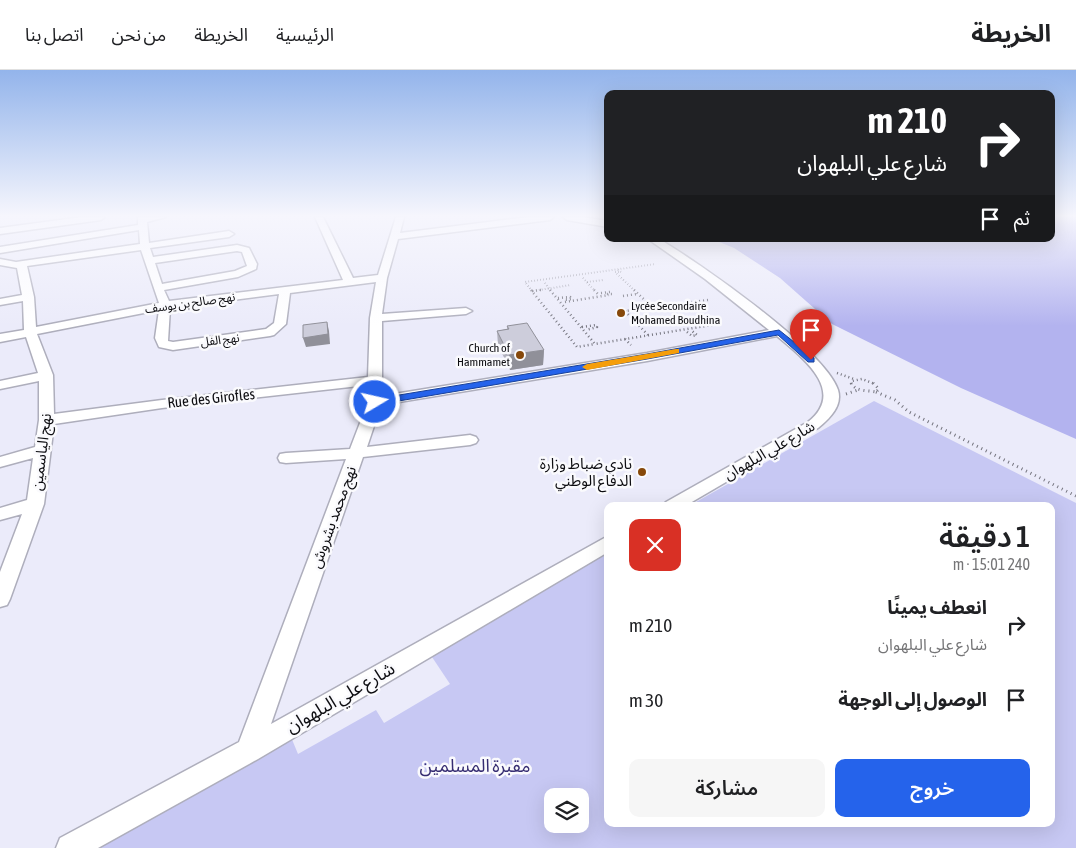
<!DOCTYPE html>
<html lang="ar">
<meta charset="utf-8">
<style>
:root{--surface:#fff;--page:#f6f6f6;--text:#202124;--muted:#757577;--line:#e0e0e0;--accent:#2563eb}
body{margin:0;font-family:"Asap Condensed","Noto Sans Arabic",sans-serif;background:var(--page);color:var(--text);direction:rtl;height:100vh;display:flex;flex-direction:column;font-size:19px;white-space:nowrap}
*{box-sizing:border-box;margin:0}
p{font-size:16px;color:var(--muted)}
.icon{flex:none;width:28px;height:28px;fill:none;stroke:currentColor;stroke-width:2;stroke-linecap:round;stroke-linejoin:round}
.map{position:relative;flex:1;overflow:hidden;direction:ltr}
.sheet{position:absolute;left:604px;top:432px;width:451px;height:325px;display:flex;flex-direction:column;background:var(--surface);border-radius:10px;box-shadow:0 5px 20px #0002;direction:rtl}
.sheet>*{flex:none}
.hud{position:absolute;left:604px;top:20px;width:451px;height:152px;border-radius:10px;box-shadow:0 5px 20px #0002;direction:rtl;background:#202124;color:#fff;overflow:hidden}
.tools{position:absolute;left:544px;top:718px;display:grid;gap:10px}
.tools a{display:grid;place-items:center;width:45px;height:45px;border-radius:10px;background:var(--surface);box-shadow:0 5px 20px #0002;font-size:25px}
.pin{position:absolute;display:grid;place-items:center;width:42px;height:42px;color:#fff;margin:-51px -21px;border-radius:50% 50% 50% 0;rotate:-45deg;box-shadow:0 0 5px #0007}
.pin .icon{rotate:45deg}
.me{position:absolute;width:55px;margin:-28px;rotate:81deg;stroke-linejoin:round;filter:drop-shadow(0 0 4px #0008)}
.turn{display:flex;align-items:center;gap:18px;height:105px;padding:0 25px;font-size:22px}
.turn .icon{width:65px;height:65px;stroke-width:2.5}
.turn b{display:block;font-size:35px;line-height:42px}
.then{display:flex;align-items:center;height:48px;padding:0 25px;background:#0003;gap:10px;font-size:19px}
.round{display:grid;place-items:center;flex:none;width:52px;height:52px;border-radius:10px;background:var(--page)}
.summary{display:flex;align-items:center;justify-content:space-between;height:85px;padding:0 25px}
h1{font-size:30px;font-weight:600;line-height:38px}
.cta{display:flex;gap:10px;margin-top:auto;padding:10px 25px}
.cta a{flex:1;height:58px;border-radius:10px;background:var(--accent);color:#fff;font-size:20px;font-weight:600;line-height:58px;text-align:center}
.cta a+a{background:var(--page);color:var(--text)}
ul{padding:0;list-style:none}
li{display:flex;align-items:center;gap:15px;height:75px;padding:0 25px}
li div{flex:1}
li b{display:block;font-size:19px}
li em{font-style:normal}
header{display:flex;align-items:center;gap:30px;box-sizing:border-box;height:70px;padding:0 25px;background:var(--surface);border-bottom:1px solid var(--line)}
header strong{font-size:24px}
nav{display:flex;gap:28px;margin-inline-start:auto;font-size:18px}
.map>svg:first-child{display:block}
.green{fill:#c7c8f3;fill-rule:evenodd}
.water{fill:#b3b3ef}
.lines{fill:none;stroke-linecap:round;stroke-linejoin:round}
.minor-casing{stroke:#aeaebc;stroke-width:3}
.path-far2{stroke:#75757f;stroke-width:2;stroke-dasharray:0.5 2.5;stroke-linecap:butt}
.path-far1{stroke:#75757f;stroke-width:2.5;stroke-dasharray:1 3;stroke-linecap:butt}
.path{stroke:#75757f;stroke-width:3;stroke-dasharray:1 4;stroke-linecap:butt}
.minor{fill:#fff;fill-rule:evenodd}
.wall{fill:#b0b0bc}
.shaded-wall{fill:#909099}
.building{fill:#cdcddb;stroke:#909099}
.route{fill:#2563eb;stroke:#184099}
.slow{fill:#f59e0b}
.poi-dot{fill:#86480a;stroke:#fafafd;stroke-width:2}
.labels{text-anchor:middle;dominant-baseline:central;stroke-width:5;stroke-linejoin:round;paint-order:stroke}
.far-street-label{font-size:12px;fill:#0d0d11;stroke:#fafafd}
.far-poi-label{font-size:12px;fill:#0d0d11;stroke:#fafafd;text-anchor:start}
.street-label{font-size:15px;fill:#0d0d11;stroke:#fafafd}
.poi-label{font-size:15px;fill:#0d0d11;stroke:#fafafd;text-anchor:end}
.near-street-label{font-size:18px;fill:#0d0d11;stroke:#fafafd}
.near-park-label{font-size:18px;fill:#362d72;stroke:#fafafd}
</style>
<header>
<strong>الخريطة</strong>
<nav><a>الرئيسية</a><a>الخريطة</a><a>من نحن</a><a>اتصل بنا</a></nav>
</header>
<div class="map">
<svg width="1076" height="778" viewBox="0 0 1076 778">
<rect width="100%" height="100%" fill="#ebebfa"/>
<path class="green" d="M 874,331 L 1076,433 L 1076,778 L 94,778 L 291,667 L 298,684 L 376,640 L 384,653 L 450,614 L 430,584 L 607,483 L 608,754 L 1051,754 L 1051,436 L 689,436 ZM 552,726 L 580,726 L 580,754 L 552,754 Z"/>
<path class="water" d="M 1051,147 L 1076,147 L 1076,369 L 961,318 L 832,254 L 780,208 L 734,178 L 712,169 L 1051,169 Z"/>
<g class="lines">
<defs>
<g id="minor">
<path d="M 82,147 L 105,147 L 101,150 L 0,164 L 0,158 Z"/>
<path d="M 138,147 L 166,147 L 147,152 L 149,173 L 229,161 L 234,164 L 229,167 L 150,178 L 153,187 L 237,175 L 249,178 L 257,194 L 256,199 L 238,207 L 164,220 L 169,231 L 343,210 L 315,147 L 323,147 L 353,208 L 378,205 L 396,147 L 404,147 L 400,163 L 529,147 L 554,147 L 550,150 L 398,169 L 387,208 L 382,244 L 466,238 L 472,241 L 466,244 L 382,251 L 382,326 L 647,283 L 769,260 L 705,209 L 648,169 L 659,169 C 698,192 825,280 838,320 C 843,336 829,349 818,358 L 685,436 L 663,436 L 666,432 L 808,352 C 847,321 803,288 777,266 L 647,291 L 381,335 L 367,377 L 470,365 L 476,367 L 478,370 L 476,373 L 470,375 L 363,387 L 271,654 L 608,466 L 608,482 L 258,689 L 98,778 L 56,778 L 60,768 L 239,672 L 346,389 L 286,393 L 280,392 L 278,388 L 280,384 L 286,383 L 350,379 L 368,332 L 368,315 L 162,338 L 54,354 L 44,434 L 10,529 L 7,535 L 0,537 L 0,502 L 22,444 L 0,450 L 0,438 L 27,430 L 33,388 L 0,397 L 0,387 L 35,377 L 39,350 L 39,311 L 0,319 L 0,311 L 38,303 L 26,267 L 0,272 L 0,264 L 24,260 L 23,231 L 0,235 L 0,229 L 22,225 L 17,198 L 0,195 L 0,189 L 16,192 L 140,174 L 139,160 L 0,183 L 0,177 L 138,155 ZM 141,180 L 159,233 L 36,257 L 34,227 L 27,196 ZM 237,181 L 242,182 L 247,196 L 235,201 L 162,214 L 155,193 ZM 376,212 L 370,248 L 368,307 L 162,330 L 54,344 L 53,305 L 37,264 L 159,240 L 155,268 L 159,277 L 173,280 L 270,266 L 274,265 L 286,254 L 290,223 ZM 279,224 L 274,253 L 266,259 L 173,272 L 168,271 L 170,238 Z"/>
<path d="M 563,147 L 582,147 L 608,151 L 608,157 L 567,150 Z"/>
</g>
</defs>
<use href="#minor" class="minor-casing"/>
<g class="path-far2">
<path d="M 618,200 L 621,202 L 615,202 L 635,221"/>
<path d="M 583,208 L 595,221"/>
<path d="M 587,212 L 603,210"/>
<path d="M 545,213 L 551,221"/>
<path d="M 532,221 L 525,212 L 656,194"/>
<path d="M 533,221 L 571,215"/>
</g>
<g class="path-far1">
<path d="M 531,220 L 577,277 L 595,274"/>
<path d="M 550,220 L 595,274 L 718,254"/>
<path d="M 594,220 L 598,224"/>
<path d="M 634,220 L 652,237"/>
<path d="M 532,221 L 541,220"/>
<path d="M 601,223 L 610,222 L 612,224 L 606,224"/>
<path d="M 623,226 L 637,224"/>
<path d="M 558,228 L 570,227 L 572,229 L 563,230"/>
<path d="M 565,232 L 609,225"/>
<path d="M 582,257 L 596,255 L 597,257 L 586,260"/>
<path d="M 687,262 L 692,266 L 697,265 L 692,261"/>
<path d="M 648,265 L 625,241 L 708,230"/>
<path d="M 625,269 L 631,275"/>
<path d="M 837,303 L 854,309"/>
<path d="M 851,314 L 852,311 L 862,309 L 875,314"/>
</g>
<g class="path">
<path d="M 851,313 C 856,322 867,320 876,322"/>
<path d="M 873,313 L 879,319 L 876,322"/>
<path d="M 876,322 L 895,330 L 909,342 L 1076,426"/>
<path d="M 846,324 L 858,320"/>
</g>
<use href="#minor" class="minor"/>
</g>
<path class="wall" d="M 507,256 L 544,280 L 543,295 L 510,300 L 498,275 L 497,261 L 507,259 Z"/>
<g class="shaded-wall">
<path d="M 327,252 L 329,261 L 330,274 L 306,277 L 303,268 Z"/>
<path d="M 544,280 L 543,295 L 510,300 L 509,285 Z"/>
</g>
<g class="building">
<path d="M 327,252 L 328,264 L 303,268 L 303,255 Z"/>
<path d="M 527,253 L 544,280 L 509,285 L 497,261 L 509,259 L 507,256 Z"/>
</g>
<linearGradient id="sky" x2="0" y2="1"><stop stop-color="#93b4eb"/><stop offset="0.57" stop-color="#f6f6fd"/><stop offset="1" stop-color="#f6f6fd" stop-opacity="0"/></linearGradient>
<rect width="1076" height="256" fill="url(#sky)"/>
<path class="route" d="M 779,260 L 814,288 L 814,292 L 808,292 L 778,265 L 647,289 L 375,335 L 370,332 L 375,329 L 647,284 Z"/>
<path class="slow" d="M 676,279 L 679,279 L 679,283 L 587,300 L 582,297 L 587,294 Z"/>
<g class="poi-dot">
<circle cx="621" cy="243" r="5"/>
<circle cx="520" cy="285" r="5"/>
<circle cx="642" cy="402" r="5"/>
</g>
<g class="labels">
<g class="far-street-label">
<text transform="translate(190 233) rotate(-8)">نهج صالح بن يوسف</text>
<text transform="translate(220 270) rotate(-7)">نهج الفل</text>
</g>
<g class="far-poi-label">
<text x="631" y="236">Lycée Secondaire<tspan x="631" dy="14">Mohamed Boudhina</tspan></text>
<text x="510" y="278" text-anchor="end">Church of<tspan x="510" dy="14">Hammamet</tspan></text>
</g>
<g class="street-label">
<text transform="translate(211 328) rotate(-6)">Rue des Girofles</text>
<text transform="translate(769 380) rotate(-30)">شارع علي البلهوان</text>
<text transform="translate(41 382) rotate(-83)">نهج الياسمين</text>
<text transform="translate(333 447) rotate(-70)">نهج محمد بشروش</text>
</g>
<g class="poi-label">
<text x="632" y="393">نادي ضباط وزارة<tspan x="632" dy="17">الدفاع الوطني</tspan></text>
</g>
<g class="near-street-label">
<text transform="translate(340 627) rotate(-30)">شارع علي البلهوان</text>
</g>
<g class="near-park-label">
<text x="475" y="695">مقبرة المسلمين</text>
</g>
</g>
</svg>
<div class="tools">
<a><svg class="icon" aria-label="layers" viewBox="0 0 24 24"><path d="M12 4l9 5-9 5-9-5zM3 14l9 5 9-5"/></svg></a>
</div>
<div class="pin" style="left:811px;top:290px;background:#d93025"><svg class="icon" aria-label="arrive" viewBox="0 0 24 24"><path d="M6 21V4h12l-3 4 3 4H6"/></svg></div>
<svg class="me" style="left:375px;top:332px" viewBox="-20 -20 40 40"><circle r="17" fill="#2563eb" stroke="#fff" stroke-width="3"/><path d="M0-11L8 9 0 5-8 9z" fill="#fff"/></svg>
<div class="hud">
<div class="turn"><svg class="icon" aria-label="right" viewBox="0 0 24 24"><path d="M7 20v-9h11M14 6l5 5-5 5"/></svg><div><b>210 m</b>شارع علي البلهوان</div></div>
<div class="then">ثم<svg class="icon" aria-label="arrive" viewBox="0 0 24 24"><path d="M6 21V4h12l-3 4 3 4H6"/></svg></div>
</div>
<section class="sheet">
<div class="summary"><div><h1>1 دقيقة</h1><p>240 m · 15:01</p></div><a class="round" style="background:#d93025;color:#fff"><svg class="icon" aria-label="close" viewBox="0 0 24 24"><path d="M6 6l12 12M18 6L6 18"/></svg></a></div>
<ul>
<li><svg class="icon" aria-label="right" viewBox="0 0 24 24"><path d="M7 20v-9h11M14 6l5 5-5 5"/></svg><div><b>انعطف يمينًا</b><p>شارع علي البلهوان</p></div><em>210 m</em></li>
<li><svg class="icon" aria-label="arrive" viewBox="0 0 24 24"><path d="M6 21V4h12l-3 4 3 4H6"/></svg><div><b>الوصول إلى الوجهة</b></div><em>30 m</em></li>
</ul>
<div class="cta"><a>خروج</a><a>مشاركة</a></div>
</section>
</div>
